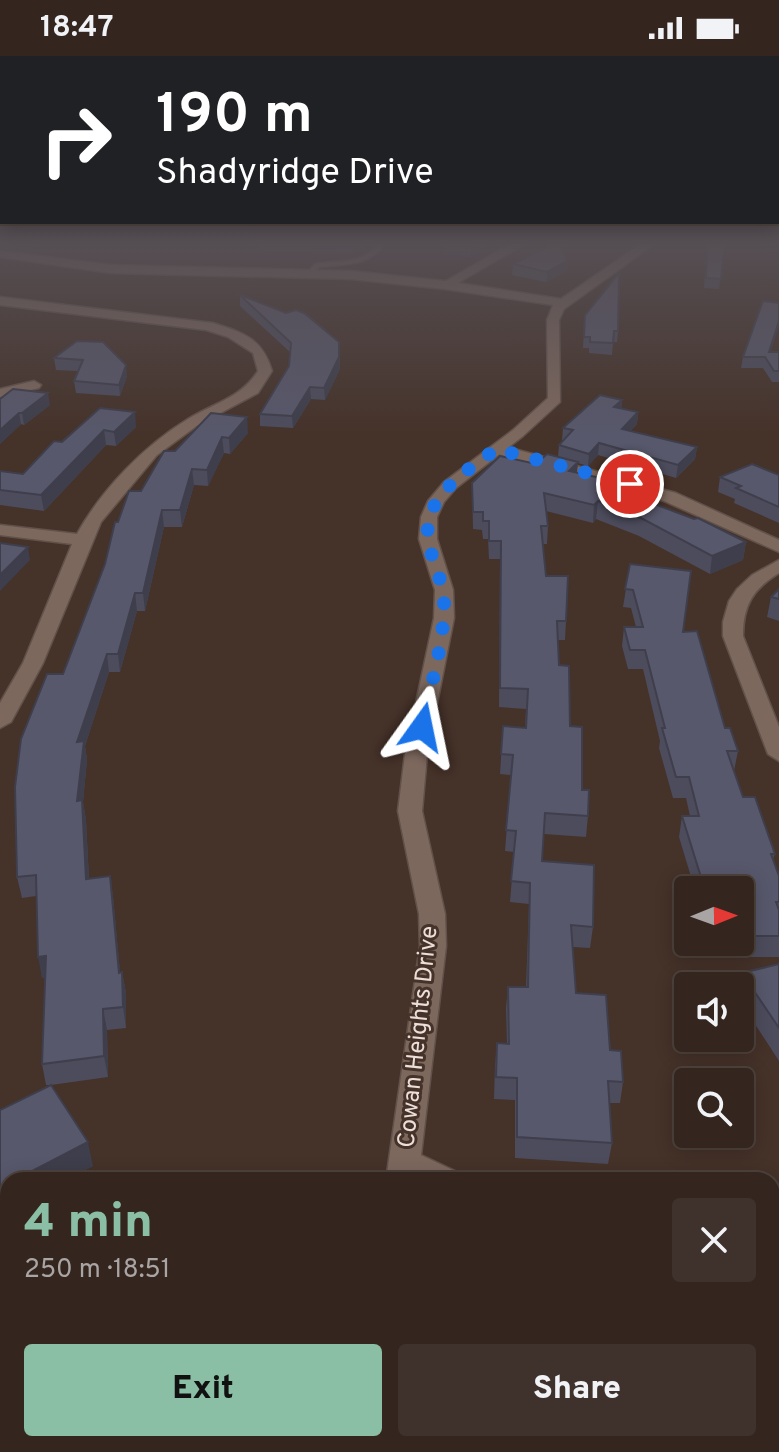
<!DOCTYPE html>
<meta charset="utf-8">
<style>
:root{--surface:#34261f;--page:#3f322c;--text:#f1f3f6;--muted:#a9a5a4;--line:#4e433d;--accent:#8abfa5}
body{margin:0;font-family:Overpass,sans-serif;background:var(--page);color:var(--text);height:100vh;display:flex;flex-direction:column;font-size:30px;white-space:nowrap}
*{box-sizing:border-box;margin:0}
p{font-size:26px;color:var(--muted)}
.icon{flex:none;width:44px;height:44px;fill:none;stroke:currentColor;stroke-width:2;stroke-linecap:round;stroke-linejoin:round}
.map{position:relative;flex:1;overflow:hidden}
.drawer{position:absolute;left:0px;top:1116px;width:780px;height:280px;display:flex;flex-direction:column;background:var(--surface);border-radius:24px 24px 0 0;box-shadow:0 4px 20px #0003,0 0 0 2px var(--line)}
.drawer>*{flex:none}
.guide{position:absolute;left:0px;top:0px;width:780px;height:168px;box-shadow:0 4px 20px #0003,0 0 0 2px var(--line);background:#202124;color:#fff;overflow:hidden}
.needle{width:52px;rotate:89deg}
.controls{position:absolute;left:674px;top:820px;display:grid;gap:16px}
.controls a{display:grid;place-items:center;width:80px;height:80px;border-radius:8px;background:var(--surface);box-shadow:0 4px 20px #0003,0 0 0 2px var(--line);font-size:40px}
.pin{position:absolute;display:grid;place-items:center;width:68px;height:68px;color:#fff;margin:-34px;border:4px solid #fff;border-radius:50%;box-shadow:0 2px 8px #0007}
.me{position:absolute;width:88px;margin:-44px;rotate:12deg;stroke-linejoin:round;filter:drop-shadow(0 0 6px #0008)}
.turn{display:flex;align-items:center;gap:28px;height:168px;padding:0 24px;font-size:36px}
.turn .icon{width:104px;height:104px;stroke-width:2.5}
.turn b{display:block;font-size:56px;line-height:68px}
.round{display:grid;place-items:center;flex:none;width:84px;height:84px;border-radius:8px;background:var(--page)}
.head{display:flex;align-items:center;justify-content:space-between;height:136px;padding:0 24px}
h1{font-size:48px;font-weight:800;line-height:60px;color:var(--accent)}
.button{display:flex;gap:16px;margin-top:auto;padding:16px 24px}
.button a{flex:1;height:92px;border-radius:8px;background:var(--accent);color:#111;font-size:32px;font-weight:800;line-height:92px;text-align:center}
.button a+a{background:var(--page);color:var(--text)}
.status{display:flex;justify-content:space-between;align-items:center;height:56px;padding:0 40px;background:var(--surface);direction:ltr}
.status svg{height:22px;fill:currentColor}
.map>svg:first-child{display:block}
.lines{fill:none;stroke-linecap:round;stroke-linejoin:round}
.service-casing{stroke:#615149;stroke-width:3}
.minor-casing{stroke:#615149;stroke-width:3}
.tertiary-casing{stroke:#615149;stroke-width:3}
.service{fill:#7d685e;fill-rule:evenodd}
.minor{fill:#7d685e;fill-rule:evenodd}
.tertiary{fill:#7d685e;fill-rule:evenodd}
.wall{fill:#4c4c5d}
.shaded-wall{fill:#3e3e4c}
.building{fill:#58586c;stroke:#3e3e4c;stroke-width:2}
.route{stroke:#1a73e8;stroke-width:14;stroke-dasharray:0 25.2}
.labels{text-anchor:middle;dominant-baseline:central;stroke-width:6;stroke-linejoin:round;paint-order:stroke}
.street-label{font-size:24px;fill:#ecdfd9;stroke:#453229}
</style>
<div class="status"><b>18:47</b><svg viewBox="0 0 49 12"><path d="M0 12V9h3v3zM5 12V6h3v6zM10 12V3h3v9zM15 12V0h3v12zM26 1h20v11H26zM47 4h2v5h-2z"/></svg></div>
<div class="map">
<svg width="779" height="1396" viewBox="0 0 779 1396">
<rect width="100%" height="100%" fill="#453229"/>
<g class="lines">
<defs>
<path id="service" d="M 372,186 L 378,186 L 383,190 C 367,211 343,208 319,211 L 312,218 L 307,217 L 315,208 C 336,204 362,209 377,190 Z"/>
<g id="minor">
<path d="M 514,186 L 528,186 L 449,232 L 439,229 Z"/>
<path d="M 0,241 L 213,267 C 244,277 262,282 272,315 L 258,337 L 198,369 L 157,399 L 101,466 L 43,607 L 11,666 L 0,672 L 0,647 L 23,607 L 72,488 L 0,479 L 0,469 L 77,478 C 102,433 144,390 188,363 C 214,347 241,342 258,315 L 253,297 L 228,281 L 206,274 L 0,249 Z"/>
<path d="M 34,325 L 41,329 L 39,332 L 0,341 L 0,333 Z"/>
<path d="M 496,388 L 676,437 L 779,484 L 779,496 L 664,445 L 491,396 L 488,393 Z"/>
<path d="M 779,504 L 779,517 C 753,533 743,549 743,580 L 779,671 L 779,705 L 768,698 L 723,580 L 723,566 L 729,545 L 737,533 L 752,519 Z"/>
<path d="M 406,1092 L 455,1115 L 460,1124 C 436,1124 403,1130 391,1105 L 395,1096 Z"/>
<path d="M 772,1316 L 779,1317 L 779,1351 L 772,1350 Z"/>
<path d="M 33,1388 L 86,1388 L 83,1396 L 30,1396 Z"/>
</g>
<g id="tertiary">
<path d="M 644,186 L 657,186 L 564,253 L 559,264 L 560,346 L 523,380 L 456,432 L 444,446 L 437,461 L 437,483 L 453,534 L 454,562 L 427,698 L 422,755 L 445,858 L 446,890 L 418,1124 L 386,1124 L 420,890 L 419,858 L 398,755 L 405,698 L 434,562 L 435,534 L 419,483 L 421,461 L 428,445 L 444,426 L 513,374 L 548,342 L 547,264 L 553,249 L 445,233 L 351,223 L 111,217 L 0,201 L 0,195 L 111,209 L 351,215 L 445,225 L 561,243 Z"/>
<path d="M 342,1388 L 378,1388 L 379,1396 L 343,1396 Z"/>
</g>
</defs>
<use href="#service" class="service-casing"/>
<use href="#minor" class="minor-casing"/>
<use href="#tertiary" class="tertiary-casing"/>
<use href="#service" class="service"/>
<use href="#minor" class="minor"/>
<use href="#tertiary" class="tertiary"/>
</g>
<g class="wall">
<path d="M 2,186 L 44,186 L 32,189 L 33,194 L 3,192 Z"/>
<path d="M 262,186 L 367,186 L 364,193 L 354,193 L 352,197 L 263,194 Z"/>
<path d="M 490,186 L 471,201 L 444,197 L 444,187 Z"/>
<path d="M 707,186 L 725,186 L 719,233 L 704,232 Z"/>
<path d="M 567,205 L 566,215 L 546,226 L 512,219 L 513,208 Z"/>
<path d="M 240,239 L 339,286 L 340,313 L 325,344 L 311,343 L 293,372 L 260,370 L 260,358 L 289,310 L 291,297 L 240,250 Z"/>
<path d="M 585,259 L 618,275 L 617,286 L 613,286 L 612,299 L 589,297 L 589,292 L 583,292 Z"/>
<path d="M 77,285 L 127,320 L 120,340 L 76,337 L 74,325 L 78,315 L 56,314 L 54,302 Z"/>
<path d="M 771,296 L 779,296 L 779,326 L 772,326 L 763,312 L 741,312 L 743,301 Z"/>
<path d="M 0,343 L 50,349 L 24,369 L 21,368 L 0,388 Z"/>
<path d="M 622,344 L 621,353 L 638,356 L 637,368 L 630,375 L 697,391 L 695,403 L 676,422 L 598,399 L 588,410 L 578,407 L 577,417 L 746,486 L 743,504 L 710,518 L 639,480 L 596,463 L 593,467 L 546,455 L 548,470 L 547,488 L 543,488 L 546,520 L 566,565 L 565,584 L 558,584 L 559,609 L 570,670 L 588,760 L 586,781 L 544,778 L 542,805 L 593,871 L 590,892 L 573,891 L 576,937 L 610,994 L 623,1026 L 620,1047 L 609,1047 L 612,1087 L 608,1108 L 515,1102 L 515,1044 L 494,1043 L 495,1009 L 497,987 L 507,988 L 506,952 L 508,931 L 526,931 L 529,848 L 510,846 L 514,796 L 505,795 L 511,719 L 500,718 L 503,670 L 525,672 L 526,653 L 499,651 L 500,503 L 489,503 L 488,483 L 483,483 L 482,474 L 473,473 L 472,427 L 558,401 L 559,389 L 563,385 L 562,384 L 563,372 Z"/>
<path d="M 100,352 L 136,371 L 116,390 L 106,389 L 44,455 L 0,449 L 0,415 L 23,418 Z"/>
<path d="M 211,357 L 248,377 L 230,398 L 224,397 L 208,430 L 194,429 L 182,471 L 164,471 L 145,555 L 137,555 L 120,616 L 109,616 L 85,690 L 87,704 L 83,746 L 86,764 L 89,823 L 110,820 L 113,840 L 120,916 L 122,916 L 126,937 L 126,972 L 107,974 L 108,1021 L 51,1029 L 93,1110 L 66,1124 L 8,1124 L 8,1155 L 0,1159 L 0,1054 L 51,1029 L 46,1029 L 42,1008 L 45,921 L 42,922 L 36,840 L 22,842 L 17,821 L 63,618 L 105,508 L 118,466 L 141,435 L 175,395 Z"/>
<path d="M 779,419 L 779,467 L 734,447 L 735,443 L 718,436 L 720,421 Z"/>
<path d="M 630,508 L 683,576 L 725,672 L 738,695 L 734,715 L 743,741 L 775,798 L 773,803 L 779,820 L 779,901 L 715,901 L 710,886 L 740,886 L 740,834 L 695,834 L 679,781 L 682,760 L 690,760 L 686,742 L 673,742 L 659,692 L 660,685 L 643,613 L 628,613 L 622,590 L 624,571 L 636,571 L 631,552 L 623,551 Z"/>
<path d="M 779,533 L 779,565 L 767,561 L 771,541 Z"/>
<path d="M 779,908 L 779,1005 L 740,945 L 740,930 L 739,930 L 742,917 Z"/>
</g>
<g class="shaded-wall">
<path d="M 478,186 L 491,186 L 471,201 L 471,191 Z"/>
<path d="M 567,205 L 566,215 L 546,226 L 547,216 Z"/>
<path d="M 779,265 L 779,270 L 767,308 L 769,296 Z"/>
<path d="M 339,301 L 340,313 L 325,344 L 324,332 Z"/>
<path d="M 126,309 L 127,320 L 120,340 L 119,329 Z"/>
<path d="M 310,331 L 311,343 L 293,372 L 292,360 Z"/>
<path d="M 48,337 L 50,349 L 24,369 L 22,357 Z"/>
<path d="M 622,344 L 621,356 L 614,351 Z"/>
<path d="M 135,356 L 136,371 L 116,390 L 114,376 Z"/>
<path d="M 638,356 L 637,368 L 620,385 L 622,373 Z"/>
<path d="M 19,357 L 21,368 L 0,388 L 0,374 Z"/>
<path d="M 247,361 L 248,377 L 230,398 L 229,382 Z"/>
<path d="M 104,374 L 106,389 L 44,455 L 41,439 Z"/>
<path d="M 222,381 L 224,397 L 208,430 L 207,414 Z"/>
<path d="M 599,387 L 598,399 L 588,410 L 589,398 Z"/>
<path d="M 697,391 L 695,403 L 676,422 L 678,409 Z"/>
<path d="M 578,406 L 576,423 L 569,415 Z"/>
<path d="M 192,413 L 194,429 L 182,471 L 180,454 Z"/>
<path d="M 658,440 L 656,458 L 649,446 Z"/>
<path d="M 598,445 L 596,463 L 593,467 L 594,449 Z"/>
<path d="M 162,454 L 164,471 L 145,555 L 143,537 Z"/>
<path d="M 746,486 L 743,504 L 710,518 L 712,500 Z"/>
<path d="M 28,491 L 30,504 L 0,535 L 0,519 Z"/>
<path d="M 135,537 L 137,555 L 120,616 L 118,598 Z"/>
<path d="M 107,598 L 109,616 L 85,690 L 87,704 L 83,746 L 86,764 L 90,844 L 86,823 L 77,745 L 77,686 Z"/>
<path d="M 110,820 L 113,840 L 122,937 L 119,917 Z"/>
<path d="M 46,900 L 50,921 L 42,922 L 38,901 Z"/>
<path d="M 122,916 L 126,937 L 126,972 L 123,951 Z"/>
<path d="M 103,953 L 107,974 L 108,1021 L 104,1000 Z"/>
<path d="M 88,1086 L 93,1110 L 66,1124 L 15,1124 Z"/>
<path d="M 8,1128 L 8,1155 L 0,1159 L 0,1132 Z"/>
</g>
<g class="building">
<path d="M 299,186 L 353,186 L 351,188 Z"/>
<path d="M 447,186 L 478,186 L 471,191 L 444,187 Z"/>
<path d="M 557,186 L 560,186 L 567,205 L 547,216 L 513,208 Z"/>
<path d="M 707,186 L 725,186 L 721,223 L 706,222 Z"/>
<path d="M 619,217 L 618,275 L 614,275 L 613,287 L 590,286 L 590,281 L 584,281 L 585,259 Z"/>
<path d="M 240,239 L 286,257 L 296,254 L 304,257 L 339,286 L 339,301 L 324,332 L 310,331 L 292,360 L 260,358 L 289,310 L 291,287 Z"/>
<path d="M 763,245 L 779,247 L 779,265 L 769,296 L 779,296 L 779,315 L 774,315 L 765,301 L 743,301 Z"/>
<path d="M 77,285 L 103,286 L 126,309 L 119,329 L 74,325 L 83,304 L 54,302 Z"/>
<path d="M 13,333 L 48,337 L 22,357 L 19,357 L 0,374 L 0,343 Z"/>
<path d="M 600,339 L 622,344 L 614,351 L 638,356 L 622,373 L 697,391 L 678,409 L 599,387 L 589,398 L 559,389 L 573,374 L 563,372 Z"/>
<path d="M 100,352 L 135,356 L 114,376 L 104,374 L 41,439 L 0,434 L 0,415 L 23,418 L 54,385 L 62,386 Z"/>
<path d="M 211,357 L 247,361 L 229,382 L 222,381 L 207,414 L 192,413 L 180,454 L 162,454 L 143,537 L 135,537 L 118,598 L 107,598 L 77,686 L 84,685 L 77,745 L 82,744 L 86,823 L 110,820 L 119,917 L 122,916 L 123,951 L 103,953 L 104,1000 L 42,1008 L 46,900 L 38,901 L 36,819 L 17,821 L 15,731 L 21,683 L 47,618 L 63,618 L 105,508 L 115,466 L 118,466 L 129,435 L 141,435 L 164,395 L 175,395 Z"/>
<path d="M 547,398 L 578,406 L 569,415 L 627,428 L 658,440 L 649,446 L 694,463 L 698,462 L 746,486 L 712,500 L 641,462 L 598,445 L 594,449 L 544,437 L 548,470 L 541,470 L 546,520 L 568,520 L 566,565 L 557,565 L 559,609 L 569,610 L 570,670 L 582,671 L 582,734 L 589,734 L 588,760 L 545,757 L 542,805 L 594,809 L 593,871 L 571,869 L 576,937 L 606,939 L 610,994 L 621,995 L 623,1026 L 608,1025 L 612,1087 L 517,1081 L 517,1022 L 496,1021 L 497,987 L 509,988 L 508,931 L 528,931 L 530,827 L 511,825 L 516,775 L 506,774 L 513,699 L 501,698 L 503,670 L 526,672 L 528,633 L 500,632 L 501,485 L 489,485 L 489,465 L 483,465 L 483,456 L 473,456 L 472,427 L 500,400 L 536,408 Z"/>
<path d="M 752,408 L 779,419 L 779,451 L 736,432 L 741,430 L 720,421 Z"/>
<path d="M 0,487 L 28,491 L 0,519 Z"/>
<path d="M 630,508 L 691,515 L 683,576 L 697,575 L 725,672 L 730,672 L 738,695 L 727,695 L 743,741 L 755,741 L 775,798 L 771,798 L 779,820 L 779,846 L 776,846 L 779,854 L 779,880 L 740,880 L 740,834 L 705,834 L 682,760 L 699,760 L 689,721 L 676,721 L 662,672 L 665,672 L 645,594 L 630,594 L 624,571 L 643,571 L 633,534 L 625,533 Z"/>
<path d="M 779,533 L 779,543 L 771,541 Z"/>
<path d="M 779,908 L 779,972 L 742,917 Z"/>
<path d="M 51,1029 L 88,1086 L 15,1124 L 8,1124 L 8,1128 L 0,1132 L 0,1054 Z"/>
<path d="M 182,1388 L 184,1388 L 214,1396 L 178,1396 Z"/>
<path d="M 221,1388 L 257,1388 L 274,1393 L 273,1396 L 218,1396 Z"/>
</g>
<linearGradient id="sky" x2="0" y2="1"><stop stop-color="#261c17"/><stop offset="0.49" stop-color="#564f54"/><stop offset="1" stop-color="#564f54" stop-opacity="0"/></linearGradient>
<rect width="779" height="381" fill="url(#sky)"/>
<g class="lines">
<path class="route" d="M 422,671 C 430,631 444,589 444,548 C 444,525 431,505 428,482 C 423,440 467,415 496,393 L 630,428"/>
</g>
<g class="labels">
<g class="street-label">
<text transform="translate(419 981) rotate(-84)">Cowan Heights Drive</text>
</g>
</g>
</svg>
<div class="controls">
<a><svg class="needle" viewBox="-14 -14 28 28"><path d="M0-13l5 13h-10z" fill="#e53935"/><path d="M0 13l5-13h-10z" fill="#a9a5a4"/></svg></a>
<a><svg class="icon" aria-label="sound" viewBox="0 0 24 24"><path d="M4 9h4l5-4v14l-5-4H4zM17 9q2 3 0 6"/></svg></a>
<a><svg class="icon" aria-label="search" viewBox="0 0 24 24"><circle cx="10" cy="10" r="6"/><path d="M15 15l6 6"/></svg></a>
</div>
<div class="pin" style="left:630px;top:428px;background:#d93025"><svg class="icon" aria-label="arrive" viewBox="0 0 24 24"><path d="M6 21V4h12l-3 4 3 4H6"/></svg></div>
<svg class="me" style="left:422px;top:671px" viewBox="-20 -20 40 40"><path d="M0-17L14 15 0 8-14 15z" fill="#1a73e8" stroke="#fff" stroke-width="4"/></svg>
<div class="guide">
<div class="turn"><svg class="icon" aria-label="right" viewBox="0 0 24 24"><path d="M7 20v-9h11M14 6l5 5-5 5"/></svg><div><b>190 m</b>Shadyridge Drive</div></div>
</div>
<section class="drawer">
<div class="head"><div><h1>4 min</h1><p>250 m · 18:51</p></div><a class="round"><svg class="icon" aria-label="close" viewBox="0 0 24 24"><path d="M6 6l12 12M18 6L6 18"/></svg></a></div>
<div class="button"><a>Exit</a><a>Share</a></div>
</section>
</div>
